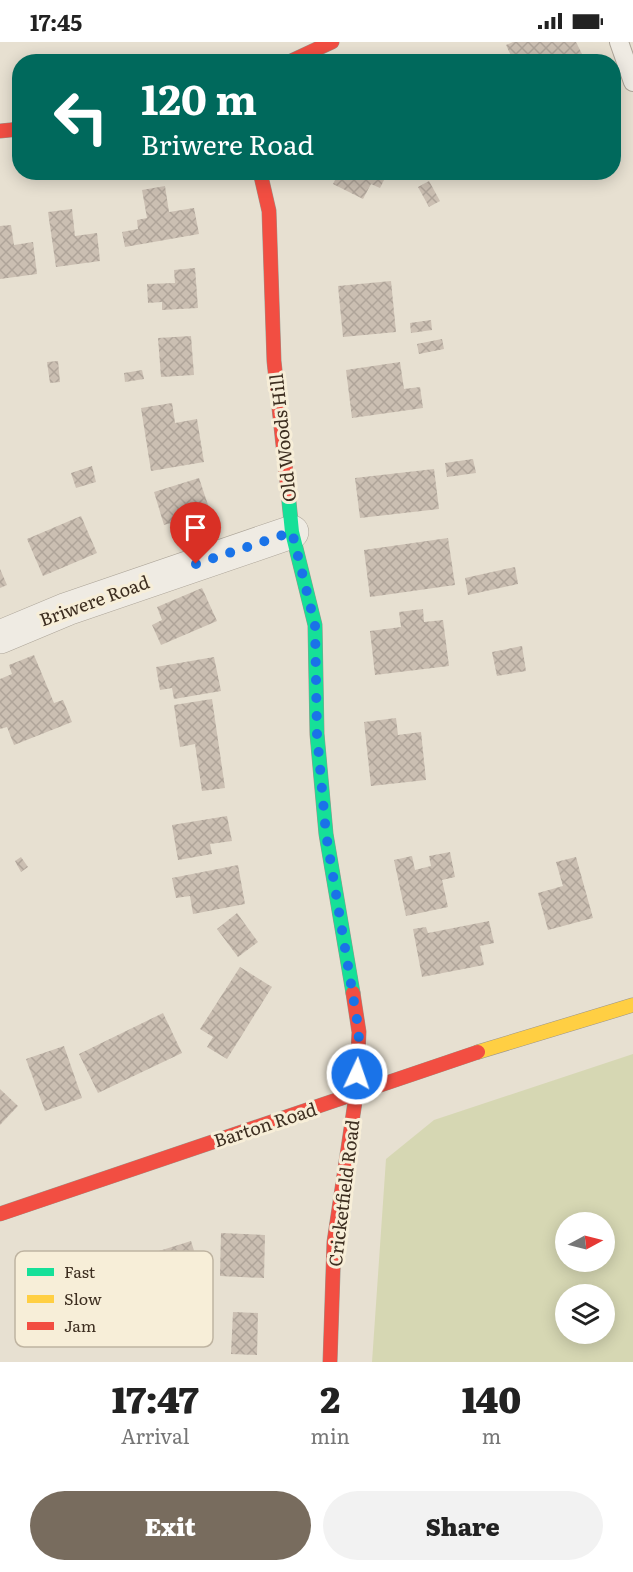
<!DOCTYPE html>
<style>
:root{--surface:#fff;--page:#f2f2f2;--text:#222;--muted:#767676;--accent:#786c5e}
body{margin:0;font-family:Literata,serif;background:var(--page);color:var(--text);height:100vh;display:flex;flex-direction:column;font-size:22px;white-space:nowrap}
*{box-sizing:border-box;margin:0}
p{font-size:20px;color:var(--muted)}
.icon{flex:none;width:33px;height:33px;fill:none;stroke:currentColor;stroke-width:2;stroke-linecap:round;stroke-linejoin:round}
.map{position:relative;height:1320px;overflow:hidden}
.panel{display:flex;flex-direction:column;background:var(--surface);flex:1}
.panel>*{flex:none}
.banner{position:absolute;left:12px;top:12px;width:609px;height:126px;border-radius:24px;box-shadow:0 3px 15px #0003;background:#00695c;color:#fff;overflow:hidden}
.needle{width:39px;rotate:83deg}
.controls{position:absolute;left:555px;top:1170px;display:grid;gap:12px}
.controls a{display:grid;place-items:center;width:60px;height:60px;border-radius:50%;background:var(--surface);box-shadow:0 3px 15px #0003;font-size:30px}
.pin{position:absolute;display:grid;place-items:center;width:51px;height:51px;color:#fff;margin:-62px -26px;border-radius:50% 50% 50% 0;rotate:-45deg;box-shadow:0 0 6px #0007}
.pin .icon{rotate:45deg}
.me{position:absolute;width:66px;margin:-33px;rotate:3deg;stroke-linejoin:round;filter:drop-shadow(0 0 4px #0008)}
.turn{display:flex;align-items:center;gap:21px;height:126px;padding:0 30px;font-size:27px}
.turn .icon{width:78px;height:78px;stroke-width:2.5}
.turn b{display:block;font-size:42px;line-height:51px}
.eta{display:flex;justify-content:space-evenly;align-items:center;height:102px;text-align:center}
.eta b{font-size:36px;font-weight:800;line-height:42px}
.action{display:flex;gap:12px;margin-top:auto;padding:12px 30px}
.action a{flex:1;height:69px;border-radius:36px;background:var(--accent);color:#fff;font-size:24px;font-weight:800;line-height:69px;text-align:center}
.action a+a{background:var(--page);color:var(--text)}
.status{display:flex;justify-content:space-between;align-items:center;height:42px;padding:0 30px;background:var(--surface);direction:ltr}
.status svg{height:16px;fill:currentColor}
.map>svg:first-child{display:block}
.garden{fill:#d6d7b3;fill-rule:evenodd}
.building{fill:url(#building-cross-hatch)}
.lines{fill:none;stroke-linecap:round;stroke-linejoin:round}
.lane-casing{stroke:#ada599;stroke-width:20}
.street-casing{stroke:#ada599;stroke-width:34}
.fast-casing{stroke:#9c958a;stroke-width:15}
.slow-casing{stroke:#9c958a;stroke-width:15}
.jam-casing{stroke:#9c958a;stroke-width:15}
.lane{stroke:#efebe3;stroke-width:18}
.street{stroke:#efebe3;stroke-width:33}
.fast{stroke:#16e098;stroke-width:14}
.slow{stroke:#ffcf43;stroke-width:14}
.jam{stroke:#f24e42;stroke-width:14}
.route{stroke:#1a73e8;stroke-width:10;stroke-dasharray:0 18}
.labels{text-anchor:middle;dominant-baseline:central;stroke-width:6;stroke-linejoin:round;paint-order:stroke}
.street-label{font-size:18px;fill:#3d2e20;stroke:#f7eed8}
.key{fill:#f7eed8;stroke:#bfb4a1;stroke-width:1.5}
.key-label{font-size:16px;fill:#3d2e20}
</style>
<div class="status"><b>17:45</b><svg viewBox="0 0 49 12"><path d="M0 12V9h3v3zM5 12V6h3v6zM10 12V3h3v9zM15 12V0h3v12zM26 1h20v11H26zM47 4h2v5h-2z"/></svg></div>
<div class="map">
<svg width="633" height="1320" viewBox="0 0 633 1320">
<defs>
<pattern id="building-cross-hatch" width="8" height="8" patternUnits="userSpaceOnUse" patternTransform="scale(1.5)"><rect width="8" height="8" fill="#cbbfb2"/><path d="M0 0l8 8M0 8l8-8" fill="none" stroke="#afa499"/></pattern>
</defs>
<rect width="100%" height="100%" fill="#e7e0d1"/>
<path class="garden" d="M 633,1012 L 633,1320 L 372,1320 L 386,1117 L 434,1078 ZM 566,1180 L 604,1180 L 604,1220 L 566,1220 ZM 566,1252 L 604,1252 L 604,1292 L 566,1292 Z"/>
<g class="building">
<path d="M 513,0 L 576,0 L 586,20 L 514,20 L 506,3 Z"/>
<path d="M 339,130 L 388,130 L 380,146 L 371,142 L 363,157 L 333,142 Z"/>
<path d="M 429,139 L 440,159 L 429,165 L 418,145 Z"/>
<path d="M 165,144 L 169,170 L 194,166 L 199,192 L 125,205 L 122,190 L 138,187 L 137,178 L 147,176 L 142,148 Z"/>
<path d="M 72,167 L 75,194 L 97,191 L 100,219 L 56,225 L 48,170 Z"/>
<path d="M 11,183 L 14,203 L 33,200 L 37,232 L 0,237 L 0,184 Z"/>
<path d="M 195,226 L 198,266 L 162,268 L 162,260 L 148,261 L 147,242 L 175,241 L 174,228 Z"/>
<path d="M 391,239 L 396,290 L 343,295 L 338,244 Z"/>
<path d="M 431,278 L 432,288 L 411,291 L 410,281 Z"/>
<path d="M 191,294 L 194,333 L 161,335 L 158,296 Z"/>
<path d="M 442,297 L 444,307 L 419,312 L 417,302 Z"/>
<path d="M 58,319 L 60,340 L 50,341 L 47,320 Z"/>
<path d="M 400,320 L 404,347 L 420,345 L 423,366 L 352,376 L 346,328 Z"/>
<path d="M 142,328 L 144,337 L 125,340 L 124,331 Z"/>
<path d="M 172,361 L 175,381 L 197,377 L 204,420 L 151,429 L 141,366 Z"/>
<path d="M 473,417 L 476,431 L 447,435 L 445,421 Z"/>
<path d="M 92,424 L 96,440 L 76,446 L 71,431 Z"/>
<path d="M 434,427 L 439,467 L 360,476 L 355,436 Z"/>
<path d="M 199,436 L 210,469 L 164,483 L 154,450 Z"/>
<path d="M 81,474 L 97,511 L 43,534 L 27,497 Z"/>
<path d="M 448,496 L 455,543 L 370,555 L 364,508 Z"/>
<path d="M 515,525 L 518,542 L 468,553 L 465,536 Z"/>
<path d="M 0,527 L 7,543 L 0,546 Z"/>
<path d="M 202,546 L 217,579 L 161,603 L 152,583 L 162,578 L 157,565 Z"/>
<path d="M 423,567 L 424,580 L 443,578 L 449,624 L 375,633 L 370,589 L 401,585 L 399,570 Z"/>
<path d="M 522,604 L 526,629 L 497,634 L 492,610 Z"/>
<path d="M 34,613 L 54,661 L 63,658 L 72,680 L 14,703 L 7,685 L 0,687 L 0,637 L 12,632 L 9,623 Z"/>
<path d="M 214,615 L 221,649 L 174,657 L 172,646 L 160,648 L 156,625 Z"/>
<path d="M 212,657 L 225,746 L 202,749 L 195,702 L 180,705 L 174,663 Z"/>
<path d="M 396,676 L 398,693 L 421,690 L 426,738 L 371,744 L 364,680 Z"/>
<path d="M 227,774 L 232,799 L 210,802 L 212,812 L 178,818 L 172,783 Z"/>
<path d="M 450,810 L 455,835 L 442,838 L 448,865 L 406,874 L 394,818 L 412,814 L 415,828 L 431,824 L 429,814 Z"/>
<path d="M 21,815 L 28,825 L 21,830 L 15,819 Z"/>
<path d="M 576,815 L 593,876 L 548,888 L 538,851 L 563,844 L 556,820 Z"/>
<path d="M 238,823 L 245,862 L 193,872 L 190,854 L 176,856 L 172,836 Z"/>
<path d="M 237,871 L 258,900 L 238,915 L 217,887 Z"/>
<path d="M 489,879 L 494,901 L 480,904 L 484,923 L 422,935 L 413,887 L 426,885 L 428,891 Z"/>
<path d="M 240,925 L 272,945 L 227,1017 L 207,1005 L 213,995 L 200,987 Z"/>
<path d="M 163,971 L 182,1011 L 98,1051 L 79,1012 Z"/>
<path d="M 64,1004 L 82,1056 L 45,1069 L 26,1017 Z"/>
<path d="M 0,1047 L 18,1064 L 0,1083 Z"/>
<path d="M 221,1191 L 265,1193 L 264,1236 L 220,1234 Z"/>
<path d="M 191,1199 L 207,1250 L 195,1254 L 199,1269 L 132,1290 L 111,1224 Z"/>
<path d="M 233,1270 L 258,1271 L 257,1313 L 231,1312 Z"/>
</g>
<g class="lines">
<defs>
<path id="lane" d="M 619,0 L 633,40"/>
<path id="street" d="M 0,595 L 67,567 L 292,490"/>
<path id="fast" d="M 288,450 L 292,490 L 315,583 L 317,692 L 326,792 L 353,951"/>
<path id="slow" d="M 478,1010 L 633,963"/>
<g id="jam">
<path d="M 289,20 L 332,0"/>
<path d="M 0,89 L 20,87"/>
<path d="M 260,130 L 269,169 L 274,319 L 288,450"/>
<path d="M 0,1172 L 478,1010"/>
<path d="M 330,1320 L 334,1200 L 356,1053 L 359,990 L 353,951"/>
</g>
</defs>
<use href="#lane" class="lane-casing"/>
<use href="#street" class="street-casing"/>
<use href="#fast" class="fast-casing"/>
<use href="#slow" class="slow-casing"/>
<use href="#jam" class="jam-casing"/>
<use href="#lane" class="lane"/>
<use href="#street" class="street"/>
<use href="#fast" class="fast"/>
<use href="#slow" class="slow"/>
<use href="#jam" class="jam"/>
</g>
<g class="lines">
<path class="route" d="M 196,522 L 292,490 L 315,583 L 317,692 L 326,792 L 359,990 L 357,1032"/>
</g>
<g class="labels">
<g class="street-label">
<text transform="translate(282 396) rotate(-96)">Old Woods Hill</text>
<text transform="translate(94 558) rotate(-20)">Briwere Road</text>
<text transform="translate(265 1082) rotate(-18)">Barton Road</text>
<text transform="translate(343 1151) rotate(-83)">Cricketfield Road</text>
</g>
</g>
<rect x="15" y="1209" width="198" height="96" rx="9" class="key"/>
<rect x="27" y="1226" width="27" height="8" fill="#16e098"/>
<rect x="27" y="1253" width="27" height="8" fill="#ffcf43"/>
<rect x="27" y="1280" width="27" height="8" fill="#f24e42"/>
<g class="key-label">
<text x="64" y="1236">Fast</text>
<text x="64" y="1263">Slow</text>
<text x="64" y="1290">Jam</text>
</g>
</svg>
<div class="controls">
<a><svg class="needle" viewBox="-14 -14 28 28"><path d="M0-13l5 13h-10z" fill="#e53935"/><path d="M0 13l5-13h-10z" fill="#767676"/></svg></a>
<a><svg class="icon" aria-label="layers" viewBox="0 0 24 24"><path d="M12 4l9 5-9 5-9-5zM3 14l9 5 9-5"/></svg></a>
</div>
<div class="pin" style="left:196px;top:522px;background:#d93025"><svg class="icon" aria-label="arrive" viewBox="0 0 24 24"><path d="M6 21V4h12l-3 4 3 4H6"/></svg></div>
<svg class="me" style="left:357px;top:1032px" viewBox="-20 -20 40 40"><circle r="17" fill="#1a73e8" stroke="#fff" stroke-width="3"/><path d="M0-11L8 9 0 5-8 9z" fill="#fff"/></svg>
<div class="banner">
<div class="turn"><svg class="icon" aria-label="left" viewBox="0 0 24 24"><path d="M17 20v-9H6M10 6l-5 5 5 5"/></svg><div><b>120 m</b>Briwere Road</div></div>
</div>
</div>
<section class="panel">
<div class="eta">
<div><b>17:47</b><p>Arrival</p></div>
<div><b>2</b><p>min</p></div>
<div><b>140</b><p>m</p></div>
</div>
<div class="action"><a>Exit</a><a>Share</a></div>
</section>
